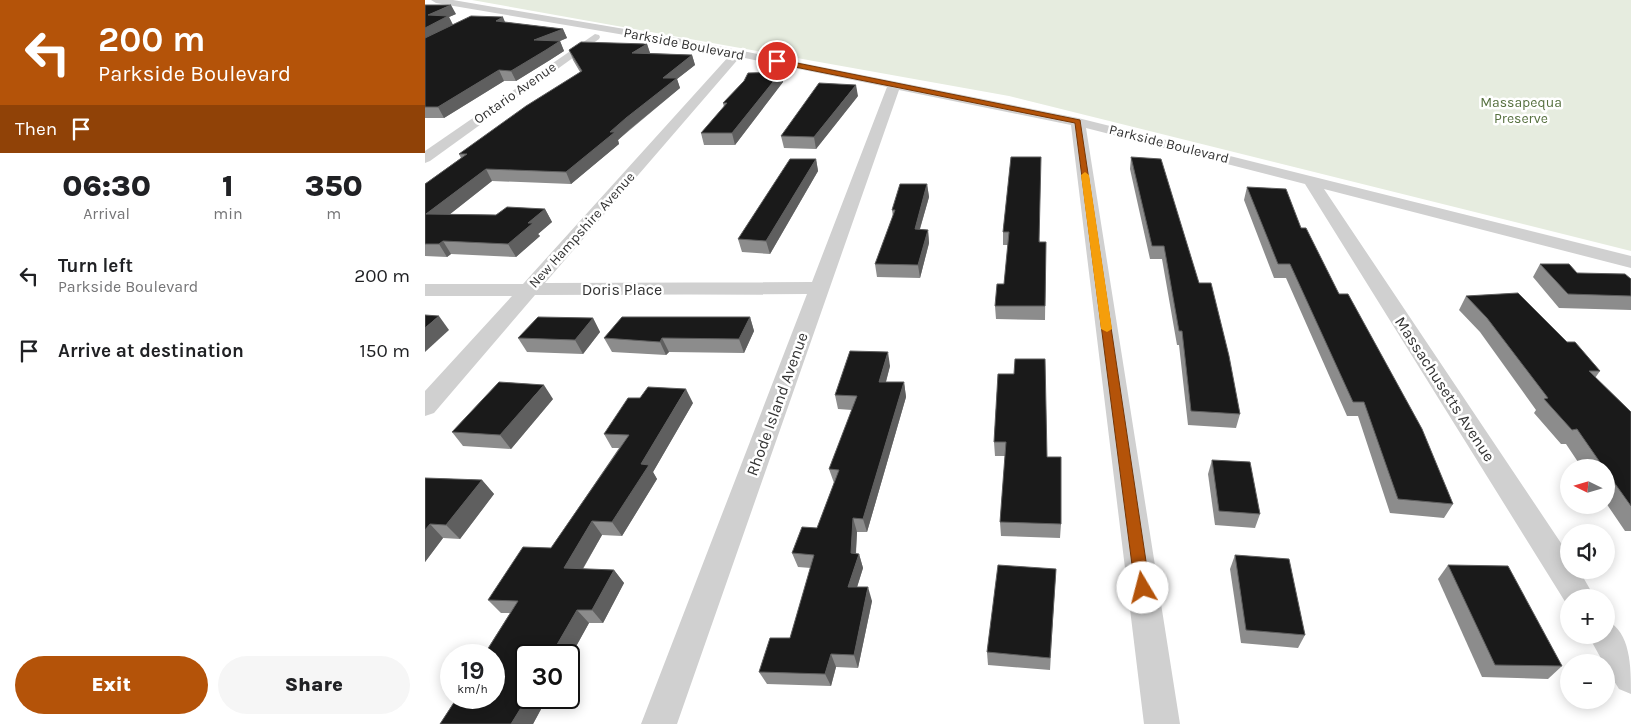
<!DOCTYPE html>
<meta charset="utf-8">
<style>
:root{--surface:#fff;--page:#f6f6f6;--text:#202124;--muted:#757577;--accent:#b45309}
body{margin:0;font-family:Karla,sans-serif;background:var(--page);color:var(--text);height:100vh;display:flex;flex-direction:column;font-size:19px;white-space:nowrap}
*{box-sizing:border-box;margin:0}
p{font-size:16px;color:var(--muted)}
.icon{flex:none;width:28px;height:28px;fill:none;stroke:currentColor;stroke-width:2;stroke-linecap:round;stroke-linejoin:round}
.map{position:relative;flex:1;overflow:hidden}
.panel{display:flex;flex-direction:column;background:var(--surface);width:425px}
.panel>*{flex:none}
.guide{background:#b45309;color:#fff;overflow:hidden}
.needle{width:32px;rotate:275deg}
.tools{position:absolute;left:1135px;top:459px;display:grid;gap:10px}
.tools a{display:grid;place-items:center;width:55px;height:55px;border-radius:50%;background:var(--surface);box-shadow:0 2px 12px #0003;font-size:25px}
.speed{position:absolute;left:15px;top:644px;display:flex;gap:10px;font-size:25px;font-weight:700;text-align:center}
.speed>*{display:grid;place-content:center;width:65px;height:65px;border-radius:50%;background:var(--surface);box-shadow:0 2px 12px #0003;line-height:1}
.speed small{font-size:12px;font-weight:400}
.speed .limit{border:2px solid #111;border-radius:8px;background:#fff;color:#111}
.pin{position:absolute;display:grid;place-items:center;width:42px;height:42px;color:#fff;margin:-21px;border:2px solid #fff;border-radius:50%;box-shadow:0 1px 5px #0007}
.me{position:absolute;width:55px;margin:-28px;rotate:352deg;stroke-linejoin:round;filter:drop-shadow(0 0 4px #0008)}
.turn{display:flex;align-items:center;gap:18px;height:105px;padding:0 15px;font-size:22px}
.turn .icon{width:65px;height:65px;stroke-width:2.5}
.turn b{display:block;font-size:35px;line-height:42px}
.then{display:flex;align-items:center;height:48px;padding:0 15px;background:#0003;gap:10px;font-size:19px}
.eta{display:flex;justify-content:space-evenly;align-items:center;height:85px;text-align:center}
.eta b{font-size:30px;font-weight:800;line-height:35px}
.action{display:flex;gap:10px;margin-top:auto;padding:10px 15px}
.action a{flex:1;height:58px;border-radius:30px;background:var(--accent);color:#fff;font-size:20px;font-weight:800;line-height:58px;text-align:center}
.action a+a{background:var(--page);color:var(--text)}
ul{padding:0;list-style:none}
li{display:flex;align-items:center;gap:15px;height:75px;padding:0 15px}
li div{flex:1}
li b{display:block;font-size:19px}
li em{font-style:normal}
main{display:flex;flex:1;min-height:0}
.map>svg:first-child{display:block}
.green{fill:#e6ecdf}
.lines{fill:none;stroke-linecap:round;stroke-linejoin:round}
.street{fill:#d0d0d0;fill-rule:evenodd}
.wall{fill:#8c8c8c}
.shaded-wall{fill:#5f5f5f}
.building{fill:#1a1a1a;stroke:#5f5f5f}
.route{fill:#b45309;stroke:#753606}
.slow{fill:#f59e0b}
.labels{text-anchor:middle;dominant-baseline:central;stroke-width:5;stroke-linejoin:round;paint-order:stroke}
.far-street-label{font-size:14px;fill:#333;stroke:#fff}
.far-park-label{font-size:14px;fill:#56703f;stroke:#fff}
.street-label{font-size:16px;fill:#333;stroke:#fff}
</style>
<main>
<section class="panel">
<div class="guide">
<div class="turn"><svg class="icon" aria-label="left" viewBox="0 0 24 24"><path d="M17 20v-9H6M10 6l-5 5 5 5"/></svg><div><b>200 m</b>Parkside Boulevard</div></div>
<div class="then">Then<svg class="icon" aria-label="arrive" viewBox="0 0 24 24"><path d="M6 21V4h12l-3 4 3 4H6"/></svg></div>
</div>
<div class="eta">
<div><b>06:30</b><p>Arrival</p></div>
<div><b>1</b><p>min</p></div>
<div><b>350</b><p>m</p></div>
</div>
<ul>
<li><svg class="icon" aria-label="left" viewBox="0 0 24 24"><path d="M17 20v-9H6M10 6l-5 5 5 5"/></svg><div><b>Turn left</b><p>Parkside Boulevard</p></div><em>200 m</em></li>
<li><svg class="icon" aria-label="arrive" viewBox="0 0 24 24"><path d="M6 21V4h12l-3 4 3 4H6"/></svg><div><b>Arrive at destination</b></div><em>150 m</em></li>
</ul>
<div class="action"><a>Exit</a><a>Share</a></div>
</section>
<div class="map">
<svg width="1206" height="724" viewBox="0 0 1206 724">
<rect width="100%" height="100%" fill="#fff"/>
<path class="green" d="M 47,0 L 1206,0 L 1206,251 L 584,96 Z"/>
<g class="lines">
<g class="street">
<path d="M 6,0 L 28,0 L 247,37 L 653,118 L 1206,256 L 1206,268 L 899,189 L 1144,555 L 1144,570 L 1154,570 L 1170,598 L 1144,598 L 1144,608 L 880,184 L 661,128 L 755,724 L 719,724 L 646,125 L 474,90 L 252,724 L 216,724 L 382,294 L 110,295 L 9,413 L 0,416 L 0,391 L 87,296 L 0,296 L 0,284 L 98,284 L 305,55 L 247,43 L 11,3 ZM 315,57 L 462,87 L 387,282 L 120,283 Z"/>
<path d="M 170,34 L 174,35 L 175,37 L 174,39 L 5,161 L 0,163 L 0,151 Z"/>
<path d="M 1181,620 C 1206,632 1206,667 1206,694 L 1194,689 L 1181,668 L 1181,662 L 1178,662 L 1163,635 L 1181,635 Z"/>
</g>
</g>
<g class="wall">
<path d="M 0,5 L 31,14 L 24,17 L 28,25 L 80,22 L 138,29 L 142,38 L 135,41 L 139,51 L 125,60 L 91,81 L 79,81 L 19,118 L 0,118 Z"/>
<path d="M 222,44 L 225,53 L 267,55 L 270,65 L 252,79 L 255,88 L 193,140 L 194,144 L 146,184 L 67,181 L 25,214 L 71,215 L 120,209 L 127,222 L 113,234 L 115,236 L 91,257 L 26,254 L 22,257 L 0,256 L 0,184 L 36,158 L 34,154 L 155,72 L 148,60 L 144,50 Z"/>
<path d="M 356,72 L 358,82 L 310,145 L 279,145 L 276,133 L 299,107 L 298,103 Z"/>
<path d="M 433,96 L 391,149 L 359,148 L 356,136 Z"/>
<path d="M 586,157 L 615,242 L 621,242 L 620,320 L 571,319 L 570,306 L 579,284 L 583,245 L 578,245 L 578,232 Z"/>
<path d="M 706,157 L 774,283 L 815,414 L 811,428 L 763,425 L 754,345 L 752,345 L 737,259 L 725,259 L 705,169 Z"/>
<path d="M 391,159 L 393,171 L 345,254 L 317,252 L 313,239 Z"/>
<path d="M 502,184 L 504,197 L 495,229 L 503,230 L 504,243 L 495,278 L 452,277 L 450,264 L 468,217 L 467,210 Z"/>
<path d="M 822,187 L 876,228 L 914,294 L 1028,504 L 1019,518 L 965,513 L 933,416 L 922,416 L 861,278 L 849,278 L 819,200 Z"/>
<path d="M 1115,264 L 1152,273 L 1206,279 L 1206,310 L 1134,308 L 1108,277 Z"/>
<path d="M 1041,296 L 1142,342 L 1175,371 L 1170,378 L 1206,412 L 1206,531 L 1200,531 L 1181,503 L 1181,468 L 1157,468 L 1141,444 L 1136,444 L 1109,413 L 1111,410 L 1055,332 L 1034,310 Z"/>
<path d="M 325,317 L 329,331 L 319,353 L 244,352 L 241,355 L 187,352 L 179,338 Z"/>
<path d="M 168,318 L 175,332 L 158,354 L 102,352 L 93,338 Z"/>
<path d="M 465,366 L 461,382 L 479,382 L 481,397 L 442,532 L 432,532 L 431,554 L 434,554 L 438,568 L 432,587 L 447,601 L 433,668 L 411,667 L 406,686 L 342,684 L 334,672 L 365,638 L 386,568 L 373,567 L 367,553 L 392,528 L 409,483 L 404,469 L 427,410 L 413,409 L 410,395 Z"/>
<path d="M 573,374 L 622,457 L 636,524 L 635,538 L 576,536 L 575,522 L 580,456 L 570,456 L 569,442 Z"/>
<path d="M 128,399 L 86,449 L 38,446 L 27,432 Z"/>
<path d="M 268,403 L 228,472 L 232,479 L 197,536 L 177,535 L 158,569 L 189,570 L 199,583 L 178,623 L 164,623 L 144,659 L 144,655 L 101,698 L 122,698 L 108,724 L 15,724 L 85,613 L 76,613 L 63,600 L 126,548 L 194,448 L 187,448 L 179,434 Z"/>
<path d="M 787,460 L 835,514 L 830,528 L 790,525 L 783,474 Z"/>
<path d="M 0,478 L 57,480 L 69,494 L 35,539 L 18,538 L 0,562 Z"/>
<path d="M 810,555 L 880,635 L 873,648 L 816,643 L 805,569 Z"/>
<path d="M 1023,565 L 1137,666 L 1123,679 L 1057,677 L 1013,579 Z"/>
<path d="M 631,569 L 625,670 L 563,665 L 562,652 Z"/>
</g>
<g class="shaded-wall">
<path d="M 26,5 L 31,14 L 24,17 L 28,25 L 0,40 L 0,28 L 3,15 Z"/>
<path d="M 78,17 L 82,27 L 71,21 Z"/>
<path d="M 138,29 L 142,38 L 135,41 L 139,51 L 125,60 L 91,81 L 86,71 L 109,40 Z"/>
<path d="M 222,44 L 225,53 L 207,53 Z"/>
<path d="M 267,55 L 270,65 L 252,79 L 255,88 L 205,129 L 193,140 L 194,144 L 146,184 L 141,172 L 185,132 L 238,78 Z"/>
<path d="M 74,70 L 79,81 L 19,118 L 13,107 Z"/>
<path d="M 356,72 L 358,82 L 310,145 L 307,133 Z"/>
<path d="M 431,85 L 433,96 L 391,149 L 389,137 Z"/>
<path d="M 391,159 L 393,171 L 345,254 L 341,241 Z"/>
<path d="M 61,169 L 67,181 L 10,226 L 1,214 Z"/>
<path d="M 502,184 L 504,197 L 491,242 L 490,229 Z"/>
<path d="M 120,209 L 127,222 L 113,234 L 115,236 L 91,257 L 83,244 L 103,223 Z"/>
<path d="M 503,230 L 504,243 L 495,278 L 493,265 Z"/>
<path d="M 18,241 L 26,254 L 22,257 L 14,244 Z"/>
<path d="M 14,316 L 24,330 L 0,352 L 0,328 Z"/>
<path d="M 325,317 L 329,331 L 319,353 L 314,339 Z"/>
<path d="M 168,318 L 175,332 L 158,354 L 150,340 Z"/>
<path d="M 237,338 L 244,352 L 241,355 L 235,342 Z"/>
<path d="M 463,352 L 465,366 L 457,396 L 454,382 Z"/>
<path d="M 479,382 L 481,397 L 442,532 L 438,519 Z"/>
<path d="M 119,385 L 128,399 L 86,449 L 75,435 Z"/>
<path d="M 261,389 L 268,403 L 228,472 L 232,479 L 197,536 L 187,522 L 216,464 Z"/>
<path d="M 57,480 L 69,494 L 35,539 L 21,525 Z"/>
<path d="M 428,518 L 432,532 L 430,565 L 434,554 L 438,568 L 428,600 L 423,587 Z"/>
<path d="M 167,521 L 177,535 L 150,582 L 139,568 Z"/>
<path d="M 5,524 L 18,538 L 0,562 L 0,530 Z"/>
<path d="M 189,570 L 199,583 L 178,623 L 167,610 Z"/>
<path d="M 443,587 L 447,601 L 433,668 L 429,655 Z"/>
<path d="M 152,610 L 164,623 L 144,659 L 144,655 L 126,655 Z"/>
<path d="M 406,654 L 411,667 L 406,686 L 400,674 Z"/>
<path d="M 102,698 L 122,698 L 108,724 L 86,724 Z"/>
</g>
<g class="building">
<path d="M 0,5 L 26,5 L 3,15 L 23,16 L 0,28 Z"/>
<path d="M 46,16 L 78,17 L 71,21 L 138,29 L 109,40 L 135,41 L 121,50 L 86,71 L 74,70 L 13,107 L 0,107 L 0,38 Z"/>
<path d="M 156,42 L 222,44 L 207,53 L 267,55 L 238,78 L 252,78 L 201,118 L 185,132 L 190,132 L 141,172 L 61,169 L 1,214 L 71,215 L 82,207 L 120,209 L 103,223 L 108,223 L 83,244 L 18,241 L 14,244 L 0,244 L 0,184 L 42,154 L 34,154 L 101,106 L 157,71 L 144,50 Z"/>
<path d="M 356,72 L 307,133 L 276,133 L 302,103 L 298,103 L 319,81 L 323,73 Z"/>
<path d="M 394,83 L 431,85 L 389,137 L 356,136 Z"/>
<path d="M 586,157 L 616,157 L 614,242 L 621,242 L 620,306 L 570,306 L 572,284 L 579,284 L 584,232 L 578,232 Z"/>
<path d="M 706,157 L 736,159 L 774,283 L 786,283 L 804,356 L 815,414 L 766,411 L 757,331 L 754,331 L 739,246 L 727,246 Z"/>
<path d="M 365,159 L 391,159 L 341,241 L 313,239 Z"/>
<path d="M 475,184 L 502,184 L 490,229 L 503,230 L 493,265 L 450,264 L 470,210 L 467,210 Z"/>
<path d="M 822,187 L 861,189 L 876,228 L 881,228 L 914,294 L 923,294 L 997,429 L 1028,504 L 973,499 L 939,402 L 928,402 L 865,264 L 853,264 Z"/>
<path d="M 1115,264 L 1144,264 L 1152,273 L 1200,274 L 1206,279 L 1206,296 L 1143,294 Z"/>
<path d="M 1093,293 L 1142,342 L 1150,342 L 1175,371 L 1164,371 L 1206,412 L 1206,506 L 1181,471 L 1181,468 L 1179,468 L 1152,429 L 1147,430 L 1119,399 L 1123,398 L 1062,318 L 1041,296 Z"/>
<path d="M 0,315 L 14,316 L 0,328 Z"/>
<path d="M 113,317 L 168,318 L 150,340 L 93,338 Z"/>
<path d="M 197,317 L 325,317 L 314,339 L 237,338 L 235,342 L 179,338 Z"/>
<path d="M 425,351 L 463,352 L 454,382 L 479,382 L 438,519 L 428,518 L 426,553 L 434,554 L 423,587 L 443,587 L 429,655 L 406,654 L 400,674 L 334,672 L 345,638 L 365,638 L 389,555 L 367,553 L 377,527 L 392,528 L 414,470 L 404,469 L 432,396 L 410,395 Z"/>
<path d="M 590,359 L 620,359 L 622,457 L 636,457 L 636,524 L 575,522 L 581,442 L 569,442 L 573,374 L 589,374 Z"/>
<path d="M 74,382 L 119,385 L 75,435 L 27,432 Z"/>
<path d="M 223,387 L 261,389 L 216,464 L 224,465 L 187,522 L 167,521 L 139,568 L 189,570 L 167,610 L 152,610 L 126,655 L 101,655 L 102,698 L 86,724 L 15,724 L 32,698 L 69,698 L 69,655 L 59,655 L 93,601 L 63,600 L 98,547 L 126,548 L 204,435 L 179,434 L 203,398 L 215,398 Z"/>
<path d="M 787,460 L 825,462 L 835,514 L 794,511 Z"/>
<path d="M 0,478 L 57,480 L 21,525 L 5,524 L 0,530 Z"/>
<path d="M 810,555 L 864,559 L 880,635 L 821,630 Z"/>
<path d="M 573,565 L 631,569 L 625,658 L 562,652 Z"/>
<path d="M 1023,565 L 1083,566 L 1137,666 L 1070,665 Z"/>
</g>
<path class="route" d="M 352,59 L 655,120 L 725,588 L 723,593 L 718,595 L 712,593 L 710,588 L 650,123 L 350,63 Z"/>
<path class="slow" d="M 660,172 L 664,175 L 687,329 L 682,332 L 676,329 L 656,175 Z"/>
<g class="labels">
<g class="far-street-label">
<text transform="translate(259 44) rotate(11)">Parkside Boulevard</text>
<text transform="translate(90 93) rotate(-35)">Ontario Avenue</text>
<text transform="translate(744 144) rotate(14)">Parkside Boulevard</text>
<text transform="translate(157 230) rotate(-48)">New Hampshire Avenue</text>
</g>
<g class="far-park-label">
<text x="1096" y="102">Massapequa<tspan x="1096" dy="16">Preserve</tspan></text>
</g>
<g class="street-label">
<text x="197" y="289">Doris Place</text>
<text transform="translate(1020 389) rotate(57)">Massachusetts Avenue</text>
<text transform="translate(352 404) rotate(-70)">Rhode Island Avenue</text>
</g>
</g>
</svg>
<div class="tools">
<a><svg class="needle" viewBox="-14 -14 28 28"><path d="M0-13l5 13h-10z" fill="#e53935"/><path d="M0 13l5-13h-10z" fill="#757577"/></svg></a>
<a><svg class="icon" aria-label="sound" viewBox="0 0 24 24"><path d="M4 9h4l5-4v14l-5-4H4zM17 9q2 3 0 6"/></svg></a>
<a>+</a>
<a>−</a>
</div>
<div class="speed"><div>19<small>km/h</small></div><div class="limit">30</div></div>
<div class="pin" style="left:352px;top:61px;background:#d93025"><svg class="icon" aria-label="arrive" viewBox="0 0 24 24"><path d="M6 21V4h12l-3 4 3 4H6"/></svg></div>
<svg class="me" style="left:718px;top:588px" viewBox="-20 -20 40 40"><circle r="19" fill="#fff"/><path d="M0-13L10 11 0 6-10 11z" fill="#b45309"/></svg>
</div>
</main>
